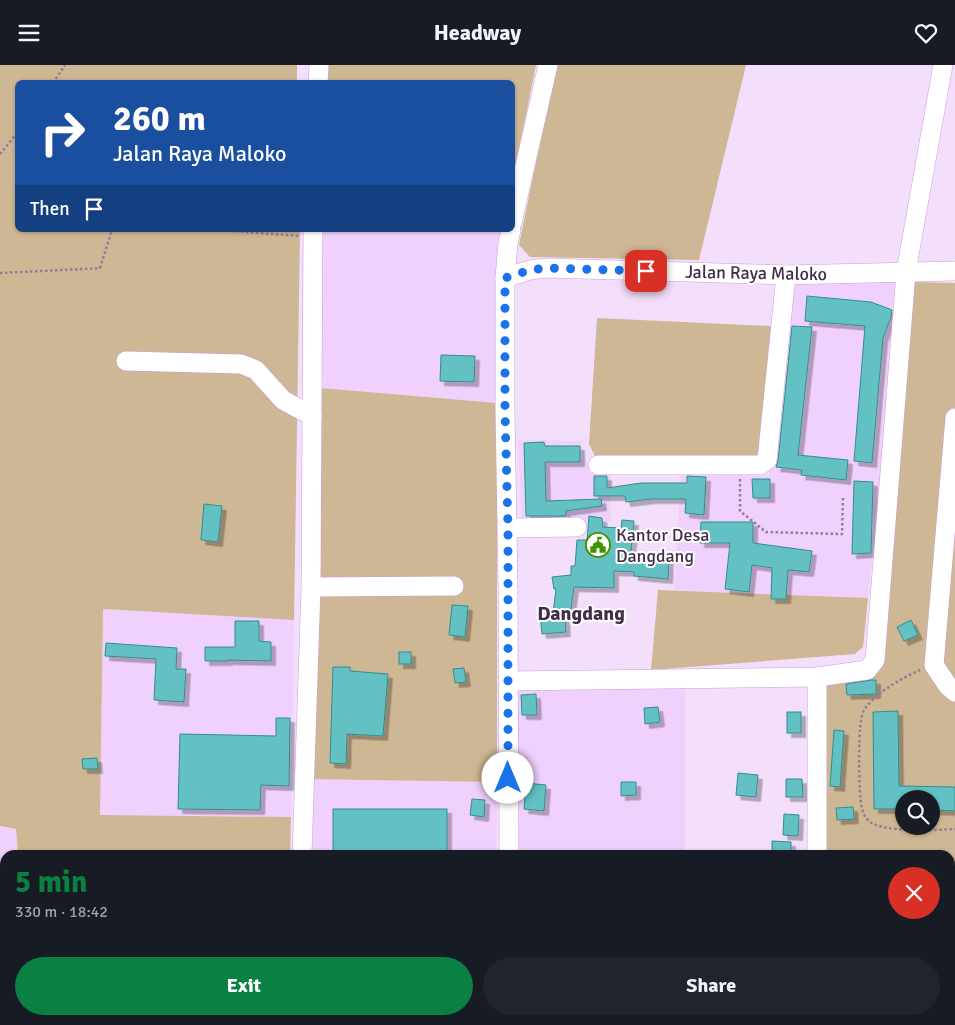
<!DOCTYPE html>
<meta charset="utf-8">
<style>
:root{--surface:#171b24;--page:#20242c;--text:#f1f3f6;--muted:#9ea1a6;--accent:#0b8043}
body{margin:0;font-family:Signika,sans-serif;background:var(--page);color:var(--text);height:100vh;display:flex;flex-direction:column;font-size:19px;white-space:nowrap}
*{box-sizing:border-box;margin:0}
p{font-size:16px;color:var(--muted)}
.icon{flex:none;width:28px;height:28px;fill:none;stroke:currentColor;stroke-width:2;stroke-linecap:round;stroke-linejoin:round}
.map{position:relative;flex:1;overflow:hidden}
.sheet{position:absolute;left:0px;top:785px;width:955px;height:175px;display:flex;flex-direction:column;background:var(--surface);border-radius:15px 15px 0 0;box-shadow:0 1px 4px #0004}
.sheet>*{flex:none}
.top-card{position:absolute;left:15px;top:15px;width:500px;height:152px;border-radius:8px;box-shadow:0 1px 4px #0004;background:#1a4fa0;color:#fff;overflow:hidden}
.tools{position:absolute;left:895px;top:725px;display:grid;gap:10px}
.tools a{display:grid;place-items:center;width:45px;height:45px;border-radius:50%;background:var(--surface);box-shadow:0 1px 4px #0004;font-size:25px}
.pin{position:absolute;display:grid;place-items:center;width:42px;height:42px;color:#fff;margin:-21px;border-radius:10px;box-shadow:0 2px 8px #0006}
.me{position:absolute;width:55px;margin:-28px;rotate:0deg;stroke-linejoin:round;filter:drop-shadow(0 0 4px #0008)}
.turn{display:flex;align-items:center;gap:18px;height:105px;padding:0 15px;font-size:22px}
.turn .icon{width:65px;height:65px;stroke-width:2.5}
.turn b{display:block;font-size:35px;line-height:42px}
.then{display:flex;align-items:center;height:48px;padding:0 15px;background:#0003;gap:10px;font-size:19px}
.round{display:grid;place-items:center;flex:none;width:52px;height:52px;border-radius:26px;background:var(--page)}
.headline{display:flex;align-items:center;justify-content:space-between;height:85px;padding:0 15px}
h1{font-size:30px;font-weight:800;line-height:38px;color:var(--accent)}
.cta{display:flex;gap:10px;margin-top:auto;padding:10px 15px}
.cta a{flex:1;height:58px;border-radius:30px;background:var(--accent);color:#fff;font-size:20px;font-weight:800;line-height:58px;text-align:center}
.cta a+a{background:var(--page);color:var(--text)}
header{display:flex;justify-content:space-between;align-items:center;height:65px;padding:0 15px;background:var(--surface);font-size:22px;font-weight:800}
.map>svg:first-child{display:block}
.built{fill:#f0d0fc}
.green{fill:#ceb794;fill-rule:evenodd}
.building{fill:#63c1c3;stroke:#328d8f;filter:url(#shadow)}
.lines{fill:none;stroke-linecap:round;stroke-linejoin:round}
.minor-casing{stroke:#cd9dde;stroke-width:20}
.path{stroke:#917d98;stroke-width:2.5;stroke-dasharray:2.5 2.5;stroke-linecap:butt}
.minor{stroke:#fff;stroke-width:19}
.route{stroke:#1a73e8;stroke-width:9;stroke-dasharray:0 16.2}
.labels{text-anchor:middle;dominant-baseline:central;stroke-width:4;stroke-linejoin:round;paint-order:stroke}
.street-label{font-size:18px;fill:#412d47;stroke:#fff}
.poi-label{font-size:18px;fill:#412d47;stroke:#fff;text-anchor:start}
.quarter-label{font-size:20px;font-weight:bold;fill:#412d47;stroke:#fff}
</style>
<header><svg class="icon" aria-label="menu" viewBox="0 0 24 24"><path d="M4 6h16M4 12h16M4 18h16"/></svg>Headway<svg class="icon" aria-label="heart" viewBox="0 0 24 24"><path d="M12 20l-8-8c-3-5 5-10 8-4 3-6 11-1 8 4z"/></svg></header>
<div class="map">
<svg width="955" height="960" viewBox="0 0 955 960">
<defs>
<filter id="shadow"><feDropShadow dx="4.5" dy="4.5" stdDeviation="0" flood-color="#0004"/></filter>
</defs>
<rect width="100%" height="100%" fill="#f3dffb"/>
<g class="built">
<path d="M 312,165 L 503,165 L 497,338 L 309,322 Z"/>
<path d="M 897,215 L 880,418 L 868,533 L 674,525 L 681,405 L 769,412 L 787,216 Z"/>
<path d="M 518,375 L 581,376 L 587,401 L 610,401 L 611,456 L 522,458 Z"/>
<path d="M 103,544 L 294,555 L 291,752 L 100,750 Z"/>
<path d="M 685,619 L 685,790 L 516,790 L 515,626 Z"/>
<path d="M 303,714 L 497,717 L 496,790 L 302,790 Z"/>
<path d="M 0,762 L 16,764 L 18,790 L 5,790 L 5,955 L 27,955 L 27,960 L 0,960 Z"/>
</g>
<g class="green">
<path d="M 0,0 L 297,0 L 297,17 L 18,18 L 18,165 L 300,165 L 294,555 L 103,544 L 100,750 L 291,752 L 290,790 L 18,790 L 16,764 L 0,761 Z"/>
<path d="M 318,0 L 536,0 L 513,114 L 512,18 L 317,18 Z"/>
<path d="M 556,0 L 746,0 L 699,195 L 530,192 L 519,180 Z"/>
<path d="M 912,217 L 955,218 L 955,802 L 950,801 L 950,790 L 817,790 L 822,607 L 877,604 ZM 904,734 L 931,734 L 931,761 L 904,761 Z"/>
<path d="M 597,253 L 771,261 L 761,396 L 596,393 L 589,379 Z"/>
<path d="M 309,322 L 497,338 L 497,717 L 303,714 Z"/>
<path d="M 658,525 L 868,533 L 863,582 L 855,589 L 651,605 Z"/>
<rect x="27" y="955" width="260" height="5"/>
<rect x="299" y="955" width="194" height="5"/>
</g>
<g class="building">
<path d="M 807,231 L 871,237 L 892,245 L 891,252 L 883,273 L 872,398 L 854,396 L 865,261 L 805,256 Z"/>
<path d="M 792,261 L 812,262 L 798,390 L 848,395 L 846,415 L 801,410 L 802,405 L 776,402 L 778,396 Z"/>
<path d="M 441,290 L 475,291 L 474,317 L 440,316 Z"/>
<path d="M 544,377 L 545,381 L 580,381 L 580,397 L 545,397 L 546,436 L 601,434 L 602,441 L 566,446 L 566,451 L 526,451 L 524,378 Z"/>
<path d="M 594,411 L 607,411 L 607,423 L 641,418 L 687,418 L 687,411 L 706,412 L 704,450 L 685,448 L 686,434 L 651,434 L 626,437 L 625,431 L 594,431 Z"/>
<path d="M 752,414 L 770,414 L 770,433 L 753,433 Z"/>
<path d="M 854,416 L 873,417 L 871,488 L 852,489 Z"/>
<path d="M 204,439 L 222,441 L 218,477 L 201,475 Z"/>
<path d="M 589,451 L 602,453 L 603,462 L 621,463 L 622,455 L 634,456 L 631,487 L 634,487 L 633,490 L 669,493 L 668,514 L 634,511 L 634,507 L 614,506 L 614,523 L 574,522 L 571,544 L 564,544 L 566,567 L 542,569 L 540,549 L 553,548 L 556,524 L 554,524 L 552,512 L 571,510 L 571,501 L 575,501 L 577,475 L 587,475 Z"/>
<path d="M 701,457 L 753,457 L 753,478 L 812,486 L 809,507 L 788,505 L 786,534 L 771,534 L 772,503 L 752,500 L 749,527 L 725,524 L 730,478 L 700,478 Z"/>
<path d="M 452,540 L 468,541 L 465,572 L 449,570 Z"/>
<path d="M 911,555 L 918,570 L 904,576 L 897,562 Z"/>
<path d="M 235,556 L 259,556 L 259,576 L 271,577 L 271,596 L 228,595 L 228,596 L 205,596 L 205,582 L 235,582 Z"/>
<path d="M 106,578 L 177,583 L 176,604 L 186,604 L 184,637 L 154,635 L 156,594 L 105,591 Z"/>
<rect x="399" y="587" width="12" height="12"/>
<path d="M 333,602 L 350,602 L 350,606 L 388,609 L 383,671 L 347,669 L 346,699 L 330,698 Z"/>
<path d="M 464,603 L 466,617 L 455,618 L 453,604 Z"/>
<path d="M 871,615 L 876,615 L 876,629 L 847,630 L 846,619 Z"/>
<path d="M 536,629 L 537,650 L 522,650 L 521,630 Z"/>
<path d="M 658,642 L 660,657 L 645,659 L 644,643 Z"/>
<path d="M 898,646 L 899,721 L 955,722 L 955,746 L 931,745 L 931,734 L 904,734 L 904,744 L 874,744 L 873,647 Z"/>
<rect x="787" y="647" width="14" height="21"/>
<path d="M 276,653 L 290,653 L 289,721 L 261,720 L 260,745 L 178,744 L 180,669 L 276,671 Z"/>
<path d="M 834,665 L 844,666 L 840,722 L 830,721 Z"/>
<path d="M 97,693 L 98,704 L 83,704 L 82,694 Z"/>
<path d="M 738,708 L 758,710 L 756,732 L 736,730 Z"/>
<path d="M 786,714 L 802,714 L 803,732 L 786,732 Z"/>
<path d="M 621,717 L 636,717 L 636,730 L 621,731 Z"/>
<path d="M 526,718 L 546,720 L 544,746 L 524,744 Z"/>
<path d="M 472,734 L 485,735 L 484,752 L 470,750 Z"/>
<path d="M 853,742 L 854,754 L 837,755 L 836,743 Z"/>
<rect x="333" y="744" width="114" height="46"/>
<path d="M 784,749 L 799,750 L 798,771 L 783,770 Z"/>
<path d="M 772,776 L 791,777 L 791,790 L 772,790 Z"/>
</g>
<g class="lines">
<defs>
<g id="minor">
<path d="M 318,18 L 319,0"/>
<path d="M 512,158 L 548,0"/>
<path d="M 505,213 L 508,178 L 511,165"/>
<path d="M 126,296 L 241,299 L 256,305 L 283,335 L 312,351"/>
<path d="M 955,353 L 934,600 L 948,621 L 955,627"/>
<path d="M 598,400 L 760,400 L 767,395 L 786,210"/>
<path d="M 508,463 L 577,462"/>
<path d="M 311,522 L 454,521"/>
<path d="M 817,612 L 817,790"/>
<path d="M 508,616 L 817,612 L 867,605 L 875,595 L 906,207 L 943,0"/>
<path d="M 302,790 L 311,522 L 313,165"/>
<path d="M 509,790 L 508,519 L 505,346 L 505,213 L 530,205 L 547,203 L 786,210 L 955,206"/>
<path d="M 950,807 L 955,807"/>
<path d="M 25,955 L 25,960"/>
<path d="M 810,955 L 810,960"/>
<path d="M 299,960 L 299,955"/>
<path d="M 507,960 L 507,955"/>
</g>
</defs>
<use href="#minor" class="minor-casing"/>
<g class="path">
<path d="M 53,18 L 65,0"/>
<path d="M 0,89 L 18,67"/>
<path d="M 221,165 L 299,171"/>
<path d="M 0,208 L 100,203 L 112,165"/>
<path d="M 740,414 L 740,446 L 766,467 L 842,469 L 843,431"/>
<path d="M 920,605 C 902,613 875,628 864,645 C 857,656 859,723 861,739 C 862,745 864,752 869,756 C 883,768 936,765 955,764"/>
</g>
<use href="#minor" class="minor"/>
</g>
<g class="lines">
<path class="route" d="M 508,713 L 508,463 L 505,346 L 505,213 L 530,205 L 547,203 L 646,206"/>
</g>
<defs>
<symbol id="civic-ring" viewBox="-11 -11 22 22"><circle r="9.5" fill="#fff" stroke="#409400" stroke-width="1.5"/><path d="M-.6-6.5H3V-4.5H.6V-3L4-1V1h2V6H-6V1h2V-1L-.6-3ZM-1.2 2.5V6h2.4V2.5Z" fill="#409400"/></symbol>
</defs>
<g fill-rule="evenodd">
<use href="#civic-ring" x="584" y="466" width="28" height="28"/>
</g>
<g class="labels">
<g class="street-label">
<text transform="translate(756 208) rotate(1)">Jalan Raya Maloko</text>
</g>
<g class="poi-label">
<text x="616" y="470">Kantor Desa<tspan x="616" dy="21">Dangdang</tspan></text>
</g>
<g class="quarter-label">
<text x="581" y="548">Dangdang</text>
</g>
</g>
</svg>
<div class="tools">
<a><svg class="icon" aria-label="search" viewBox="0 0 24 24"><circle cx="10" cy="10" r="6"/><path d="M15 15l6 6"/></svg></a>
</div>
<div class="pin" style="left:646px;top:206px;background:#d93025"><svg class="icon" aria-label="arrive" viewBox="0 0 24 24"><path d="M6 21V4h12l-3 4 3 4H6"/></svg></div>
<svg class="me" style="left:508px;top:713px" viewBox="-20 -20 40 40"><circle r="19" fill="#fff"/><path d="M0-13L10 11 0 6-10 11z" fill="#1a73e8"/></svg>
<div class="top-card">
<div class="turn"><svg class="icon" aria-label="right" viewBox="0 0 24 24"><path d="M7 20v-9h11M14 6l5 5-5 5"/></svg><div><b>260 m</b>Jalan Raya Maloko</div></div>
<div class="then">Then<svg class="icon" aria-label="arrive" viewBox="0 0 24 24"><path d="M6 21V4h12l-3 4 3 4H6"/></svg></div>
</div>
<section class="sheet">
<div class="headline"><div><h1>5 min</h1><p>330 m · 18:42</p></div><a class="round" style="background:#d93025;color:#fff"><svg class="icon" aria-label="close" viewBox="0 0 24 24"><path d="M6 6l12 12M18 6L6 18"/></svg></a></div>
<div class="cta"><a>Exit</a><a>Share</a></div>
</section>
</div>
